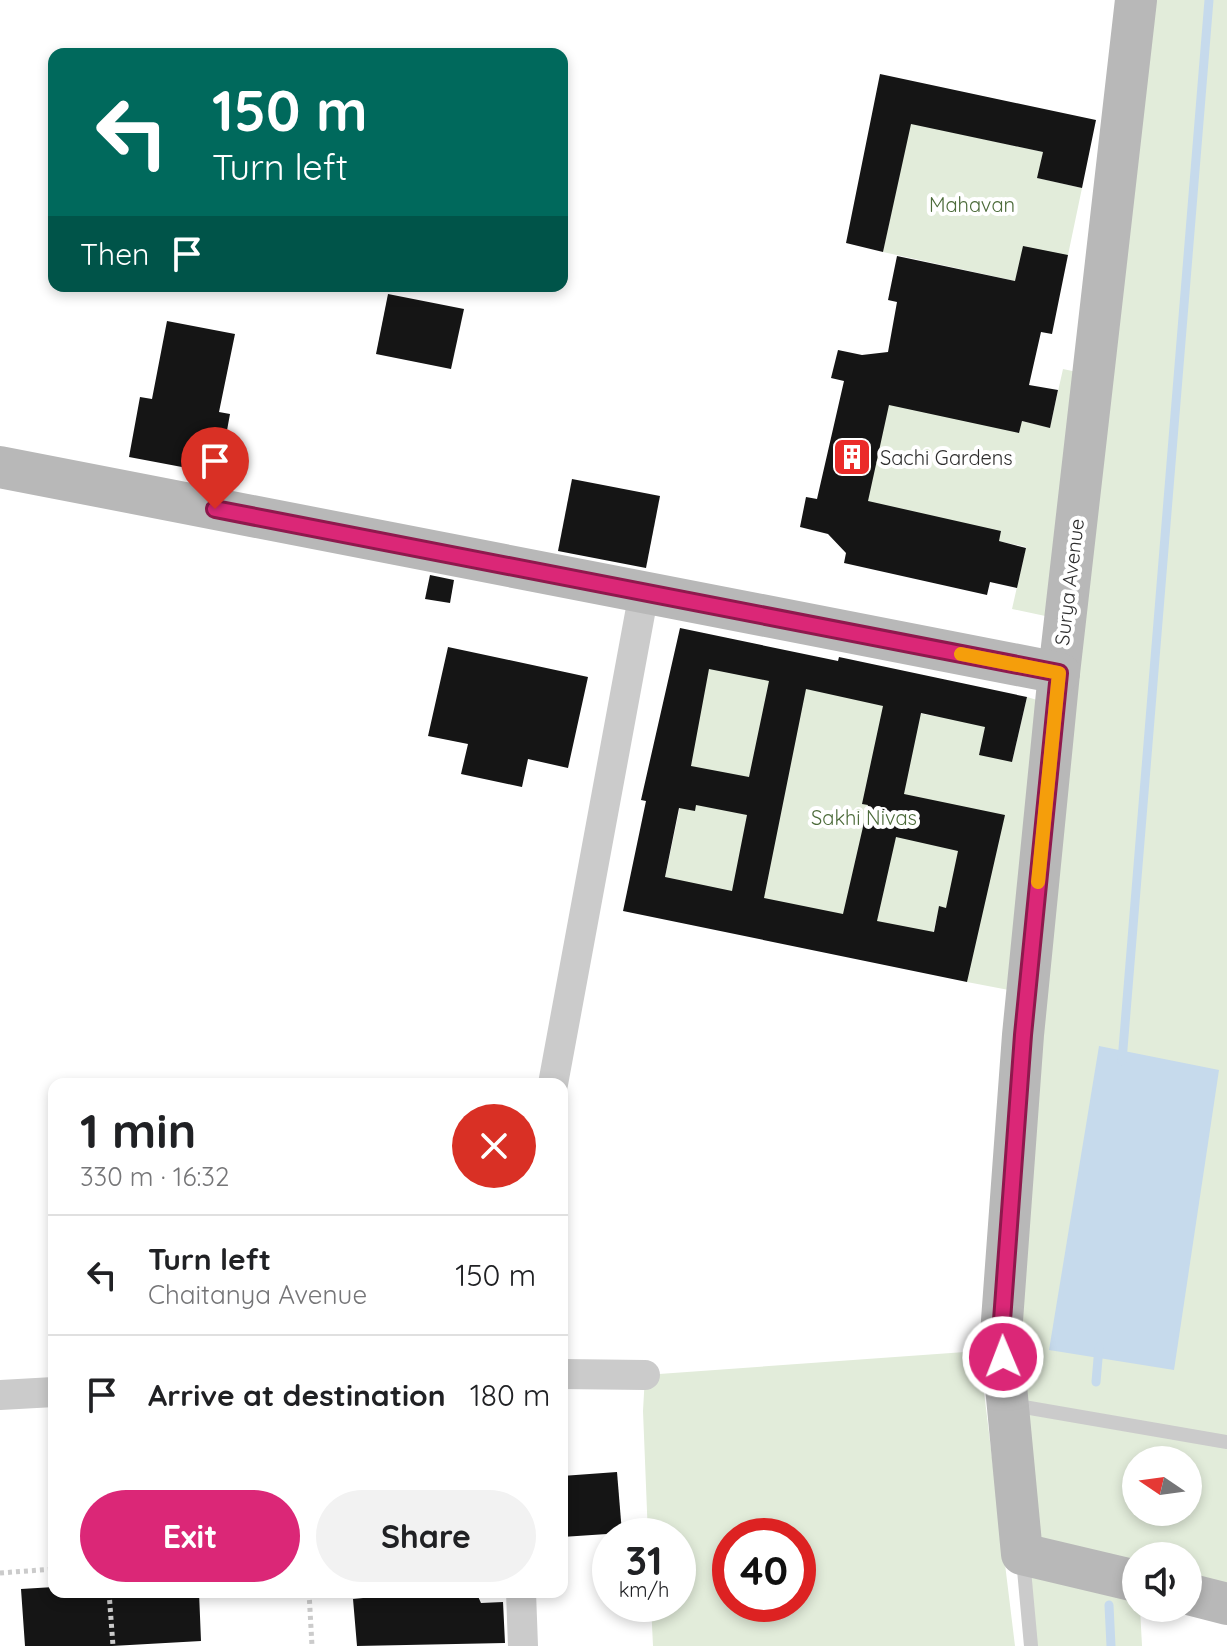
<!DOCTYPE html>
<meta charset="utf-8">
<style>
:root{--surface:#fff;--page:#f2f2f2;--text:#202124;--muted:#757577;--line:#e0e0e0;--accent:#db2777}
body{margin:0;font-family:Quicksand,sans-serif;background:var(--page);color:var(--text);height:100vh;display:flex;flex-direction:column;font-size:30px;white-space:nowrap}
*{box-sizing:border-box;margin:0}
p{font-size:26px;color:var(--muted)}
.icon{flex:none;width:44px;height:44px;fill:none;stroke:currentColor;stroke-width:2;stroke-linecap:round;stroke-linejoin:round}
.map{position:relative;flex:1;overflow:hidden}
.details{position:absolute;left:48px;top:1078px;width:520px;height:520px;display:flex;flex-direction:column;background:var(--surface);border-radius:16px;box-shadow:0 4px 12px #0003}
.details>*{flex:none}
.banner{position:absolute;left:48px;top:48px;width:520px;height:244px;border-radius:16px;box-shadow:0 4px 12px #0003;background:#00695c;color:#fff;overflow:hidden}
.needle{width:52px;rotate:283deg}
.tools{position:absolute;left:1122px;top:1446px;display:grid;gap:16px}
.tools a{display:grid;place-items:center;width:80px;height:80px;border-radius:50%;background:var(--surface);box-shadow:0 4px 12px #0003;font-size:40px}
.speed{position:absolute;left:592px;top:1518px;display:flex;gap:16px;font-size:40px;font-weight:700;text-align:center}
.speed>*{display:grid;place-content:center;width:104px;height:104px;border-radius:50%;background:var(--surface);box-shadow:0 4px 12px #0003;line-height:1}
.speed small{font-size:20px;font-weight:400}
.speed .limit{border:12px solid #d22;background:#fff;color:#111}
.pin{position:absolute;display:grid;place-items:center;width:68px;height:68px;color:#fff;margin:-82px -34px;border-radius:50% 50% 50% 0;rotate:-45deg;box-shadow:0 0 8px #0007}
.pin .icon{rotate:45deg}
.me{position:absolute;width:88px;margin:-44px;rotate:359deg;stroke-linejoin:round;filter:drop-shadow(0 0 6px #0008)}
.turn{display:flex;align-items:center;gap:28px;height:168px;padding:0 32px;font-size:36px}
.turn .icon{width:104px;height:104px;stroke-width:2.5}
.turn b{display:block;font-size:56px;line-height:68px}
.then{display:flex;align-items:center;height:76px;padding:0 32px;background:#0003;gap:16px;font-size:30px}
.round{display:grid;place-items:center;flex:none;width:84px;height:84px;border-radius:42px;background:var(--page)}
.overview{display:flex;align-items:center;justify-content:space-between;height:136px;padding:0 32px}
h1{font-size:48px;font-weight:700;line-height:60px}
.cta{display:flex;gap:16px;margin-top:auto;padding:16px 32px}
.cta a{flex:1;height:92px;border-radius:48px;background:var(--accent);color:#fff;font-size:32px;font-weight:700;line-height:92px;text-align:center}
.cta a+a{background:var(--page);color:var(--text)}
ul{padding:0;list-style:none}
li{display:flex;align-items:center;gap:24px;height:120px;padding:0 32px;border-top:2px solid var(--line)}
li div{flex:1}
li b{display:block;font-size:30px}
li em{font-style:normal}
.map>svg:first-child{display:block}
.green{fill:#e2ecda;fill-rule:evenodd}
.water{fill:#c6daec}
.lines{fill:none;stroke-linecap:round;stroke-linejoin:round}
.stream{stroke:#c6daec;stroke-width:9}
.building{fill:#151515;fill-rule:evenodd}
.path{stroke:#cbcbcb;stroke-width:5;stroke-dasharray:4 4;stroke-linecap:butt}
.lane{stroke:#cbcbcb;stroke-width:14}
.street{stroke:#cbcbcb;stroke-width:30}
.secondary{stroke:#b8b8b8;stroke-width:42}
.route-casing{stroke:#8e194d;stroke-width:20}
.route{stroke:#db2777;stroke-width:14}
.slow{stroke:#f59e0b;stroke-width:14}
.labels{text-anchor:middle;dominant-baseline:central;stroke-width:8;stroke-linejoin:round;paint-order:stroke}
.park-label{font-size:20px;fill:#4c6b3a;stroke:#fff}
.poi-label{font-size:20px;fill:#2e2e2e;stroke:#fff;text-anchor:start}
.street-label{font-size:20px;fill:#2e2e2e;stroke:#fff}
</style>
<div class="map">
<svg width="1227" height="1646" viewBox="0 0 1227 1646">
<rect width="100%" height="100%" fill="#fff"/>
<g class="green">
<path d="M 1135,0 L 1227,0 L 1227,1604 L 1188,1594 L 1188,1556 L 1136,1556 L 1136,1608 L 1140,1608 L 1142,1646 L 1029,1646 L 1001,1334 ZM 1136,1460 L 1188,1460 L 1188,1512 L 1136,1512 Z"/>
<path d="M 910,123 L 1043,152 L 1038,178 L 1082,188 L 1068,255 L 1015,281 L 883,252 Z"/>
<path d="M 1063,369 L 1077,372 L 1050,617 L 1012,609 L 1026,547 L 857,511 L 882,393 L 1050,427 Z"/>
<path d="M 711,658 C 770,678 828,694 890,707 C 923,714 953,722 987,718 L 1012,762 L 1027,697 L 1044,702 L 1014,991 L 967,982 L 939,907 L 930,948 L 663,887 Z"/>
<path d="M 979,1351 L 1015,1646 L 653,1646 L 651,1604 L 678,1604 L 678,1536 L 648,1536 L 643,1411 L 645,1375 ZM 730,1536 L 798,1536 L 798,1604 L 730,1604 Z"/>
</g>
<path class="water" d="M 1099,1046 L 1219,1070 L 1174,1370 L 1049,1350 Z"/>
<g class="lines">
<g class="stream">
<path d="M 1122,1061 L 1209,0"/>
<path d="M 1096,1382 L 1099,1347"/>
<path d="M 1109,1605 L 1111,1646"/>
</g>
</g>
<g class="building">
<path d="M 880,74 L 1096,120 L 1082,188 L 1037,178 L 1043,152 L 911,124 L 883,252 L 846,243 Z"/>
<path d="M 1023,246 L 1068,255 L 1052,334 L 1041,332 L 1029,385 L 1058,390 L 1050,428 L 1022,421 L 1019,433 L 889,405 L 868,501 L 1001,531 L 999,541 L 1026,548 L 1017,588 L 990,582 L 987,595 L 844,563 L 846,553 L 828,534 L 800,527 L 806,497 L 817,499 L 844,381 L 831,378 L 838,350 L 862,355 L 888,352 L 897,302 L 888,300 L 897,256 L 1015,281 Z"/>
<path d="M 388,294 L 464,309 L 451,369 L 376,354 Z"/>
<path d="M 167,321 L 235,334 L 219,412 L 230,414 L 219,474 L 129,457 L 140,397 L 152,399 Z"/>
<path d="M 572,479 L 660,496 L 646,568 L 558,551 Z"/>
<path d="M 430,575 L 454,580 L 450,603 L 425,599 Z"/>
<path d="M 680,628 L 838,661 L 839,657 L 1027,697 L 1012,762 L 979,755 L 985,727 L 921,713 L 904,794 L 1005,815 L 967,982 L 623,911 L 646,801 L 641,800 ZM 709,669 L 769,681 L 749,777 L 691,766 ZM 806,689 L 883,706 L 862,804 L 868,805 L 843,914 L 764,898 ZM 696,805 L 747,815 L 732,891 L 665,877 L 679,808 L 695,811 ZM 896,837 L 958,851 L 946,908 L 939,906 L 934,932 L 877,921 Z"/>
<path d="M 448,647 L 588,677 L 568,768 L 528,759 L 522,787 L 461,774 L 468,744 L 428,736 Z"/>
<path d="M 617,1472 L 622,1533 L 562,1537 L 562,1476 Z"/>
<path d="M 54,1587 L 54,1592 L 199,1592 L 201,1641 L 112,1646 L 25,1646 L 21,1589 Z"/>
<path d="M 424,1592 L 476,1592 L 481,1603 L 503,1602 L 505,1643 L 357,1646 L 353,1599 Z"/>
</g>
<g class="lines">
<g class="path">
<path d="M 0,1573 L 54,1569"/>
<path d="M 109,1592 L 113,1646"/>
<path d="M 309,1592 L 312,1646"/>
</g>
<g class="lane">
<path d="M 1012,1405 L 1227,1442"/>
<path d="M 1023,1559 L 1031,1646"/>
</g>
<g class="street">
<path d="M 553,1084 L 644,592"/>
<path d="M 562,1374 L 645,1375"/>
<path d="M 0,1395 L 54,1392"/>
<path d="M 521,1592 L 523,1646"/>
</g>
<g class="secondary">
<path d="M 1136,0 L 1059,673 L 1023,1035 L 1001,1334 L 1022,1554 L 1136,1581"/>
<path d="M 0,467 L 1059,673"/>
<path d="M 1188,1594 L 1227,1604"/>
</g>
</g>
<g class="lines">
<defs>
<path id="route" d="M 215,509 L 1059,673 L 1023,1035 L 1001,1334 L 1003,1357"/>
</defs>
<use href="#route" class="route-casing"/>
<use href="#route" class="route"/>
<path class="slow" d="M 961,654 L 1059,673 L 1038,882"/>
</g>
<defs>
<symbol id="building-square" viewBox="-11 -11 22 22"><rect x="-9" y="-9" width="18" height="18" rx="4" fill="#eb2b29" stroke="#fff"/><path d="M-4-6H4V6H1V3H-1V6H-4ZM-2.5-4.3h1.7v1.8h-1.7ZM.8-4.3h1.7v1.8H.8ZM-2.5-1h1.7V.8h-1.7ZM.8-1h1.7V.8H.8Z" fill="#fff"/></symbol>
</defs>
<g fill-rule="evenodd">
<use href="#building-square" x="830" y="435" width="44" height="44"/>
</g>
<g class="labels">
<g class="park-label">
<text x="972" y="204">Mahavan</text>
<text x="864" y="817">Sakhi Nivas</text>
</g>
<g class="poi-label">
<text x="880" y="457">Sachi Gardens</text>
</g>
<g class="street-label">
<text transform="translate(1069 582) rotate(-83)">Surya Avenue</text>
</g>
</g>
</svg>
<div class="tools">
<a><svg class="needle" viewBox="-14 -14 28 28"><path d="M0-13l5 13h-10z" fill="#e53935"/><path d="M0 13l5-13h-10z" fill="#757577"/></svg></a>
<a><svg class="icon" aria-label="sound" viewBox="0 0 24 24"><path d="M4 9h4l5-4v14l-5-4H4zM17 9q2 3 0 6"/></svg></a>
</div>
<div class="speed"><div>31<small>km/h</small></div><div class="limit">40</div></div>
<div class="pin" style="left:215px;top:509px;background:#d93025"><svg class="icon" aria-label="arrive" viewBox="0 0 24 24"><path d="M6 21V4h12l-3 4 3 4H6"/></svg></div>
<svg class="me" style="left:1003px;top:1357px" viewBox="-20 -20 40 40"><circle r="17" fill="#db2777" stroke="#fff" stroke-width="3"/><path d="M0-11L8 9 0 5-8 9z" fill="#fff"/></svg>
<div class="banner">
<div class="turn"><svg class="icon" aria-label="left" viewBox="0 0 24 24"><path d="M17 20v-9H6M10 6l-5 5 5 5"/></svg><div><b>150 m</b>Turn left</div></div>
<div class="then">Then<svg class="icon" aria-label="arrive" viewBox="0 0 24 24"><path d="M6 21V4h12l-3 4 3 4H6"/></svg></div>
</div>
<section class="details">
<div class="overview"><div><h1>1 min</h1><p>330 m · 16:32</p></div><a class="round" style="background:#d93025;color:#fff"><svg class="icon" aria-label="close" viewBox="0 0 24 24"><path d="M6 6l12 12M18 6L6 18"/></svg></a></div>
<ul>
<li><svg class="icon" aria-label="left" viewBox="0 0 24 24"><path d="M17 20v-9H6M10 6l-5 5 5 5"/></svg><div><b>Turn left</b><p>Chaitanya Avenue</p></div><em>150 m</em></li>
<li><svg class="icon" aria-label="arrive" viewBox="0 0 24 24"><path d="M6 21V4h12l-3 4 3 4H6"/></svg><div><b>Arrive at destination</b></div><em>180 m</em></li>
</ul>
<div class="cta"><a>Exit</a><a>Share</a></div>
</section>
</div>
